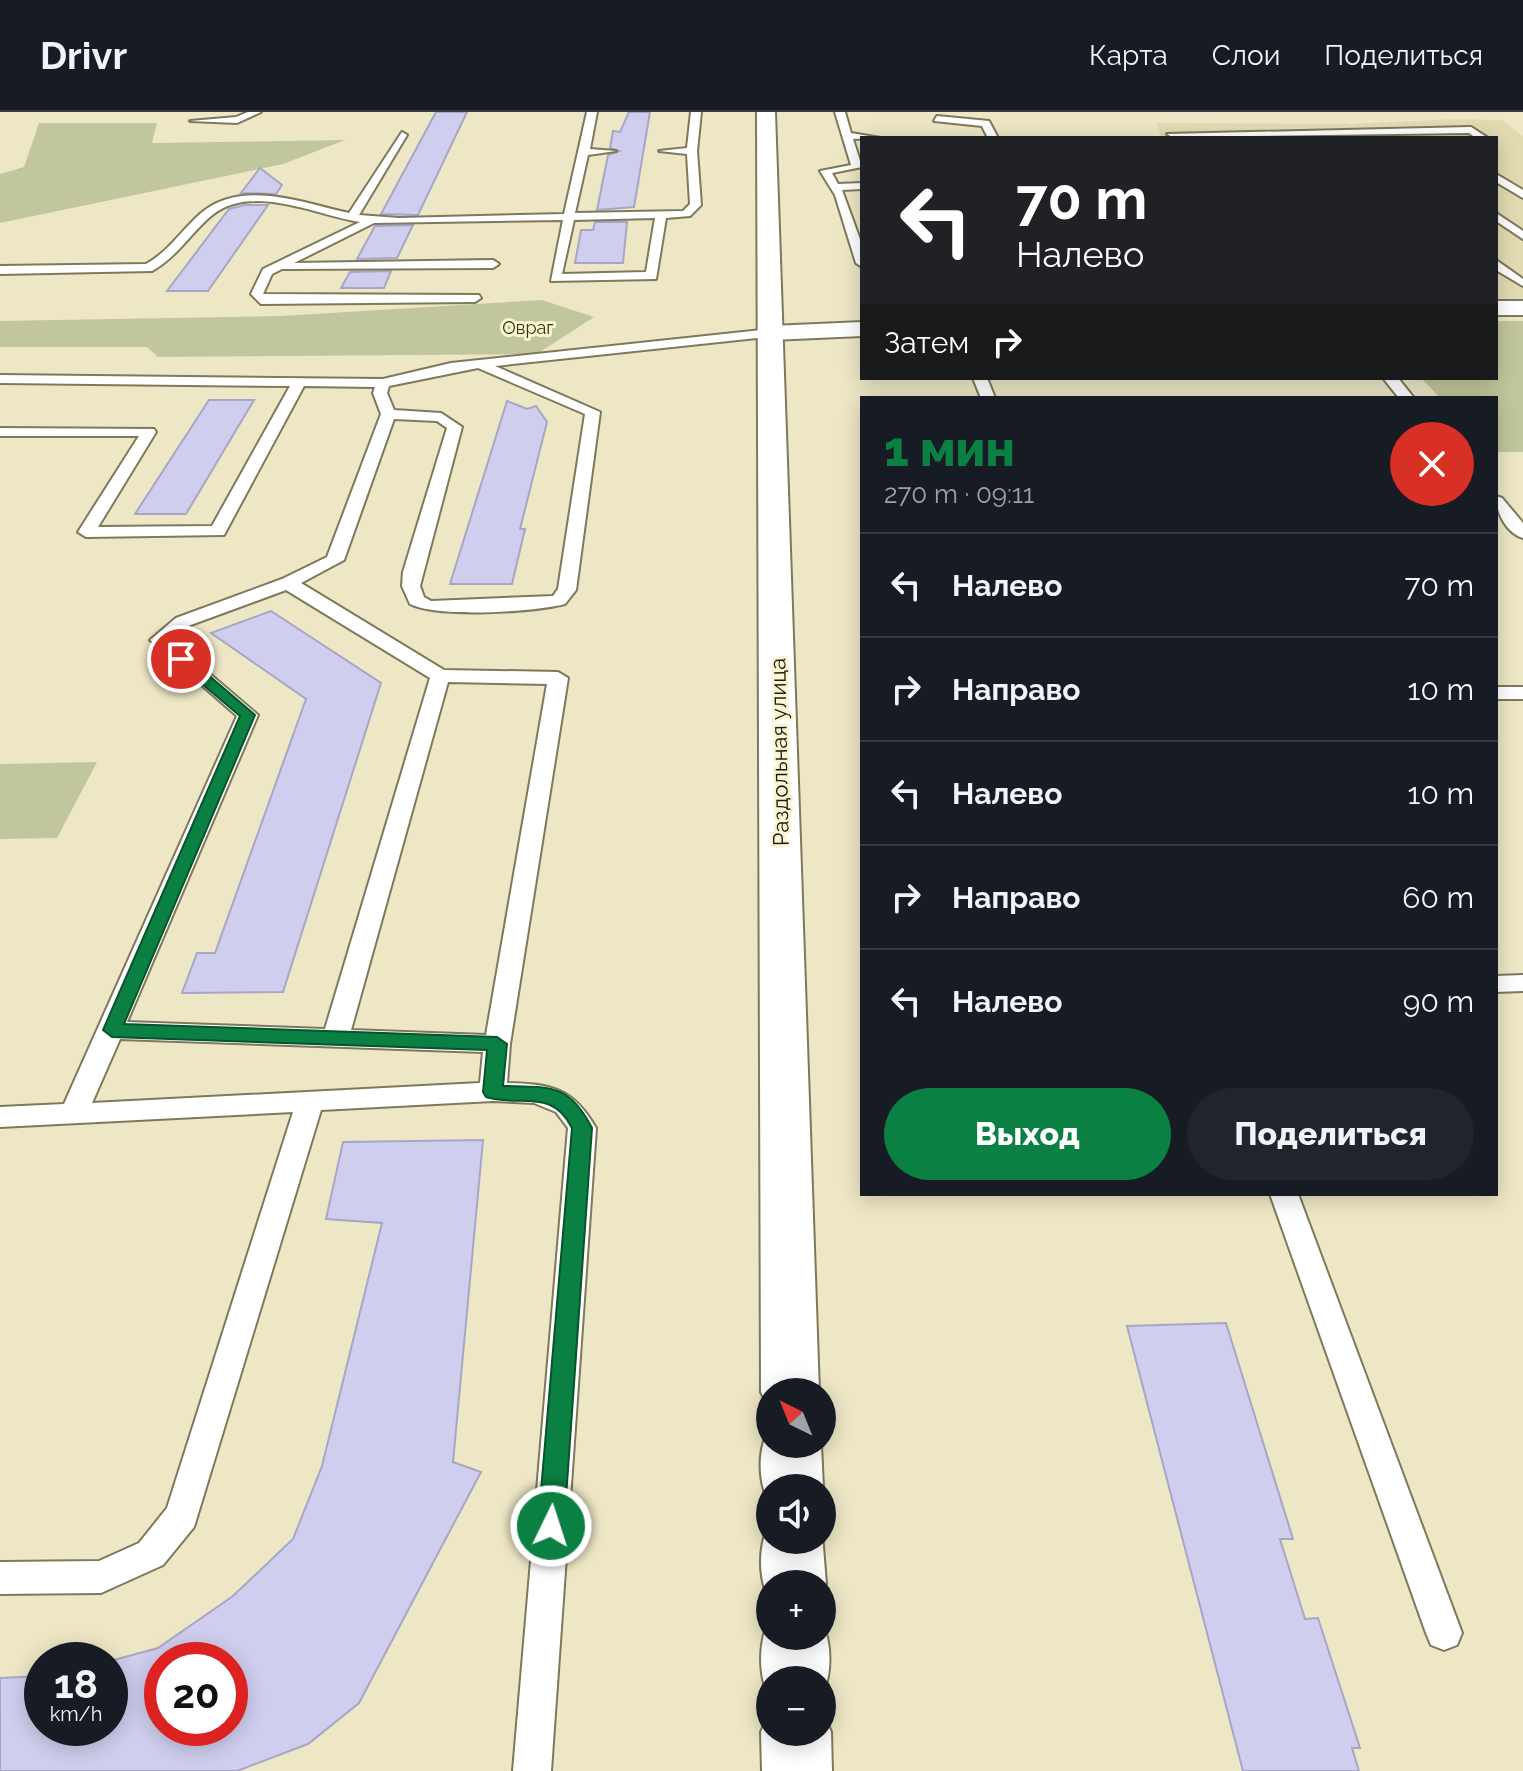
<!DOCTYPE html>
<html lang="ru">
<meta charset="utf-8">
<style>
:root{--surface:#171b24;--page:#20242c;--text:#f1f3f6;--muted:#9ea1a6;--line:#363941;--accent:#0b8043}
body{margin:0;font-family:Raleway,sans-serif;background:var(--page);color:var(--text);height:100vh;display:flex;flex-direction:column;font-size:30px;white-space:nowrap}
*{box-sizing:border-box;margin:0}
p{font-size:26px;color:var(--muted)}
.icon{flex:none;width:44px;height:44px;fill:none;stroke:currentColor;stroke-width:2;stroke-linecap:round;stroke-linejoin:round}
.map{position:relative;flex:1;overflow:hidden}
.drawer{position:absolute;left:860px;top:284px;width:638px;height:800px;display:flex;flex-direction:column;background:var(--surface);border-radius:0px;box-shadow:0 4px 20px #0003}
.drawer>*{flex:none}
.hud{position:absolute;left:860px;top:24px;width:638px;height:244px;border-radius:0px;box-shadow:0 4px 20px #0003;background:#202124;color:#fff;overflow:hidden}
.needle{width:52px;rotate:317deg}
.buttons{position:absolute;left:756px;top:1266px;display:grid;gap:16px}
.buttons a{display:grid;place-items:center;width:80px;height:80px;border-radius:50%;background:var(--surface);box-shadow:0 4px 20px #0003;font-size:40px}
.speed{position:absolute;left:24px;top:1530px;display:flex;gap:16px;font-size:40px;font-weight:700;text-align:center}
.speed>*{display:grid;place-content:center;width:104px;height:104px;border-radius:50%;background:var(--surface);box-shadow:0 4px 20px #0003;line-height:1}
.speed small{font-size:20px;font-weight:400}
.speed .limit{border:12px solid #d22;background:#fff;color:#111}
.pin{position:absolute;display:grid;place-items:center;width:68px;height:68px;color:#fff;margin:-34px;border:4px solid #fff;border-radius:50%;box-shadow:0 2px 8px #0007}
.me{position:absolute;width:88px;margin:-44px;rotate:4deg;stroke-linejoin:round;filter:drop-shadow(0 0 6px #0008)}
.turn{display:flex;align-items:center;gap:28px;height:168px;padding:0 24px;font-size:36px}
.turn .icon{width:104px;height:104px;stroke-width:2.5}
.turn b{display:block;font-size:56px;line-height:68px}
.then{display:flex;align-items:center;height:76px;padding:0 24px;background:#0003;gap:16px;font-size:30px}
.round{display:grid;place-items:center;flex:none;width:84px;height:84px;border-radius:42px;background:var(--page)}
.headline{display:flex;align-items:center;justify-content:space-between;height:136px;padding:0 24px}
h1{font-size:48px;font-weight:800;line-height:60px;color:var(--accent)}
.cta{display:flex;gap:16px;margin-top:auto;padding:16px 24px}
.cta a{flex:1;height:92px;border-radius:48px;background:var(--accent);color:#fff;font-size:32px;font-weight:800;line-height:92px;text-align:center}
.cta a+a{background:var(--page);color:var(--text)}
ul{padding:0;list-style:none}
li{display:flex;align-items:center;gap:24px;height:104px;padding:0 24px;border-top:2px solid var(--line)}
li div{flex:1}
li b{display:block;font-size:30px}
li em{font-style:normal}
header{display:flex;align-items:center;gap:48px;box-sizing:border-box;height:112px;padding:0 40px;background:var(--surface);border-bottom:2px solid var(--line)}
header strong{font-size:38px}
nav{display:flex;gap:44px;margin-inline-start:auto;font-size:28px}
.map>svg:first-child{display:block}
.built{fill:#e2dbb2}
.green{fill:#c2c69c}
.building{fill:#cfceee;stroke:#a7a6c5;stroke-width:2;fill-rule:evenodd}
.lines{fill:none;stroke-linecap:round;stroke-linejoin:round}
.lane-casing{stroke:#7e795b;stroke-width:4}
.street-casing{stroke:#7e795b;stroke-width:4}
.secondary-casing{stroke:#7e795b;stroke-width:4}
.lane{fill:#fff;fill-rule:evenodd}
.street{fill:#fff;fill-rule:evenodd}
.secondary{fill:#fff;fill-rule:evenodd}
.route{fill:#0b8043;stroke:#07532c;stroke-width:2}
.labels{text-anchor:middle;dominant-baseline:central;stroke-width:6;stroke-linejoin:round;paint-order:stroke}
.far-park-label{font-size:18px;fill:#333600;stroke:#faf5d3}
.street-label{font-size:22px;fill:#1c1a0e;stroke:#faf5d3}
</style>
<header>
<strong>Drivr</strong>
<nav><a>Карта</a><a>Слои</a><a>Поделиться</a></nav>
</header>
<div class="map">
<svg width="1523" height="1659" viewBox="0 0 1523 1659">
<rect width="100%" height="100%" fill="#ede7c6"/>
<path class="built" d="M 1455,7 L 1502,8 L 1523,24 L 1523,187 L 1496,188 L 1496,26 L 1161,26 L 1157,11 L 1351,12 Z"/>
<g class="green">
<path d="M 39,11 L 157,11 L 152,31 L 345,28 L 283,52 L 0,111 L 0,62 L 24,55 Z"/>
<path d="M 542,188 L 594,205 L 537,242 L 158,245 L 147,235 L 0,235 L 0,209 L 281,204 Z"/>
<path d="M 1496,209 L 1523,209 L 1523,340 L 1496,340 L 1496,286 L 1440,286 L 1421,266 L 1496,266 Z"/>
<path d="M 97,650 L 57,726 L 0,727 L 0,652 Z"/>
</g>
<g class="building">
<path d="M 436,0 L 467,0 L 418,103 L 381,102 Z"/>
<path d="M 629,0 L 650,0 L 634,95 L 597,98 L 608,43 L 619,39 L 610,36 L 613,19 L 620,20 Z"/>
<path d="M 260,56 L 282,73 L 276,82 L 241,81 Z"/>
<path d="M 245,93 L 268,93 L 208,179 L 167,179 L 229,97 Z"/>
<path d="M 595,110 L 627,110 L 623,151 L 575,151 L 581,118 L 593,118 Z"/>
<path d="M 413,113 L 397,146 L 357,147 L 375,114 Z"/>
<path d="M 391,159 L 384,176 L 341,176 L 350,160 Z"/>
<path d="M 209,288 L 254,288 L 186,402 L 135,402 Z"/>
<path d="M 507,289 L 527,297 L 536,294 L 547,310 L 520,417 L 525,417 L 512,472 L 450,472 Z"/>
<path d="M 271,499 L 381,571 L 283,880 L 182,881 L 197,841 L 215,841 L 306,587 L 211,521 Z"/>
<path d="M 483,1028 L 453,1350 L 481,1360 L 359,1591 L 308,1632 L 237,1659 L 0,1659 L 0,1566 L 42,1564 L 42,1616 L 110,1616 L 110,1549 L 158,1536 L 233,1484 L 293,1427 L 322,1354 L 382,1111 L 326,1107 L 343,1030 ZM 162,1548 L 230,1548 L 230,1616 L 162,1616 Z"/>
<path d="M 1226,1211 L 1293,1427 L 1280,1427 L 1305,1507 L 1318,1506 L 1360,1636 L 1352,1636 L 1359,1659 L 1243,1659 L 1127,1214 Z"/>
</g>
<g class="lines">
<defs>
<g id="lane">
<path d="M 248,0 L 261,0 L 237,11 L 190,9 L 236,5 Z"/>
<path d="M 587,0 L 597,0 L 590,37 L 616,39 L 588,43 L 575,101 L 683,99 L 690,92 L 687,42 L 659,39 L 687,36 L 691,0 L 701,0 L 697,39 L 701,93 L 690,104 L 666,106 L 656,167 L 551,169 L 563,108 L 374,111 L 294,151 L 493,148 L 499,152 L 493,156 L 282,157 L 272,162 L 263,182 L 479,183 L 481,186 L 475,190 L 261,192 L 251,182 L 263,157 L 360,110 C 315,103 251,70 211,104 C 190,122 177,145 152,159 L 0,162 L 0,154 L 146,152 C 168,140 181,119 200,102 C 240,66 303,91 349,101 L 402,20 L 407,23 L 359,103 L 399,106 L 564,102 ZM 655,106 L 646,160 L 562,162 L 574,108 Z"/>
<path d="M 835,0 L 845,0 L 851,21 L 881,26 L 853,27 L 862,55 L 832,61 L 838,72 L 862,71 L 862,77 L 842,78 L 862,133 L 862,155 L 856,151 L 835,83 L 820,59 L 851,53 Z"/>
<path d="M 937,4 L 989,9 L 998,26 L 988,26 L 982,14 L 934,9 Z"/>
<path d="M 1471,15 L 1488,26 L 1476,26 L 1469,21 L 1172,25 L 1167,22 Z"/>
<path d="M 1496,62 L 1523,78 L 1523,86 L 1496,70 Z"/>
<path d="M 1496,101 L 1523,119 L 1523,127 L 1496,109 Z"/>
<path d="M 1496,148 L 1523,167 L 1523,174 L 1496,158 Z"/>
<path d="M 771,217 L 776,218 L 776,224 L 495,254 L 600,300 L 576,478 L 565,492 C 533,500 438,506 410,492 L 402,474 L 403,460 L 447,316 L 437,309 L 394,307 L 344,448 L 301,471 L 444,558 L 558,560 L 568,566 L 510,932 L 507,971 C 551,972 573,976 596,1016 L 551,1659 L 513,1659 L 568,1016 L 556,1000 L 534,991 L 493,989 L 321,998 L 194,1415 L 163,1453 L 101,1481 L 0,1482 L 0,1450 L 99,1449 L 139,1431 L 167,1396 L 293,1000 L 0,1015 L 0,995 L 64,992 L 237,604 L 150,528 L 176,506 L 282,467 L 327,445 L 381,302 L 373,281 L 375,275 L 304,274 L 224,423 L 86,425 L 78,420 L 139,324 L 0,324 L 0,316 L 154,317 L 156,320 L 98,415 L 212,414 L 290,274 L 0,271 L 0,263 L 383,267 L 451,251 ZM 478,256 L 585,302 L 558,477 L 553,484 L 431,489 L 424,485 L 420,474 L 462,315 L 441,301 L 394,298 L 387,281 L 389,274 ZM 286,478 L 430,566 L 325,917 L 127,910 L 258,603 L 170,528 L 188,514 ZM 448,570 L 547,572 L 486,923 L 351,918 ZM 120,927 L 483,940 L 480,971 L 92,991 Z"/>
<path d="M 973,266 L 987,266 L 995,286 L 981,286 Z"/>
<path d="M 1383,266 L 1398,266 L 1414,286 L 1399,286 Z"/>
<path d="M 1496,384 L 1502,386 L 1523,411 L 1523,426 C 1506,421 1496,400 1496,384 Z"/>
<rect x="1496" y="575" width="27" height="12"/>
<path d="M 1523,863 L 1523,879 L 1496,880 L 1496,864 Z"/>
<path d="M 1270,1082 L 1298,1082 L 1462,1521 L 1457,1533 L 1444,1538 L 1431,1533 L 1426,1521 Z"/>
</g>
<g id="street">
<rect x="1496" y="189" width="27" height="14"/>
<path d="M 862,210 L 862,224 L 771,228 L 759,221 L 771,214 Z"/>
</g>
<g id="secondary">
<path d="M 757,0 L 775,0 L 819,1280 L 770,1280 L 770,1298 L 761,1280 Z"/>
<path d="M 770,1314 L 770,1332 L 821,1332 L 823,1376 L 822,1378 L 770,1376 L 770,1395 C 758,1368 757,1340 770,1314 Z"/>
<path d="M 770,1409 L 770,1428 L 822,1428 L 822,1422 L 826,1472 L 822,1482 L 822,1472 L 770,1472 L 770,1491 C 758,1464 758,1436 770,1409 Z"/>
<path d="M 770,1505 L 770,1524 L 822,1524 L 822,1510 C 832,1533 832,1561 822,1584 L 822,1568 L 770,1568 L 770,1589 C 758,1561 758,1533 770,1505 Z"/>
<path d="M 770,1599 L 770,1620 L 822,1620 L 822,1599 L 831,1620 L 832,1659 L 762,1659 L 761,1620 Z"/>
</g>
</defs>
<use href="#lane" class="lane-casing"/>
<use href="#street" class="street-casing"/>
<use href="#secondary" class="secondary-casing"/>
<use href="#lane" class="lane"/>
<use href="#street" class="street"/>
<use href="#secondary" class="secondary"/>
</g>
<path class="route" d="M 176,544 L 186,544 L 255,603 L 124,912 L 497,925 L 507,932 L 503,974 C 550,975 569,971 592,1016 L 564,1414 L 560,1423 L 551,1426 L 542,1423 L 538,1414 L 572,1016 C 551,975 521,996 486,985 L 483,980 L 487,938 L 112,925 L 103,918 L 240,604 L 176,550 Z"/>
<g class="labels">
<g class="far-park-label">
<text x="528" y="215">Овраг</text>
</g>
<g class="street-label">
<text transform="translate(779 640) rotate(-91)">Раздольная улица</text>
</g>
</g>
</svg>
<div class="buttons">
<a><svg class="needle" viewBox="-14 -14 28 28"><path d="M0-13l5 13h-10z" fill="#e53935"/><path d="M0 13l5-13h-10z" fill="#9ea1a6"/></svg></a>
<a><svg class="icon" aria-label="sound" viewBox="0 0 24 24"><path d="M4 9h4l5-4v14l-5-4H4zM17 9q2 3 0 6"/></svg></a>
<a>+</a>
<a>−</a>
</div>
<div class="speed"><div>18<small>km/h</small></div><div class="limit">20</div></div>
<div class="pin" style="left:181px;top:547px;background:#d93025"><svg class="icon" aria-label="arrive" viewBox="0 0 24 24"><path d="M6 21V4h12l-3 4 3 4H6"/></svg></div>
<svg class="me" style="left:551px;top:1414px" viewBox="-20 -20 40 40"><circle r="17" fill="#0b8043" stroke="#fff" stroke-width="3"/><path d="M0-11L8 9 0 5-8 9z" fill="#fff"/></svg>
<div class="hud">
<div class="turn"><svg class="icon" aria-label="left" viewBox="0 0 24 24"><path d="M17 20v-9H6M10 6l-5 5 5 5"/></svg><div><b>70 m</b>Налево</div></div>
<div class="then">Затем<svg class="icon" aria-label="right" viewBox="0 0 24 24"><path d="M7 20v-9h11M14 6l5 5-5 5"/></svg></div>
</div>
<section class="drawer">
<div class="headline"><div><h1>1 мин</h1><p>270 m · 09:11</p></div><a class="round" style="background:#d93025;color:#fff"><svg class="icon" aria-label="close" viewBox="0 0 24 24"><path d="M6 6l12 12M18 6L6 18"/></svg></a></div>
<ul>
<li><svg class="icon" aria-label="left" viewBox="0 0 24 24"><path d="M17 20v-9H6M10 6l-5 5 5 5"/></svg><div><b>Налево</b></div><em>70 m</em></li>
<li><svg class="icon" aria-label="right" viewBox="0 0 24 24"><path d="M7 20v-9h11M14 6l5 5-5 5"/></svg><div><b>Направо</b></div><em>10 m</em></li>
<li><svg class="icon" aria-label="left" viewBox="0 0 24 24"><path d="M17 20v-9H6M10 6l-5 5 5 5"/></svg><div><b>Налево</b></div><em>10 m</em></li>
<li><svg class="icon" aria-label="right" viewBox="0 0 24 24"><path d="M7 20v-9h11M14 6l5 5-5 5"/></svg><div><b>Направо</b></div><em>60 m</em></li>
<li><svg class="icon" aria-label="left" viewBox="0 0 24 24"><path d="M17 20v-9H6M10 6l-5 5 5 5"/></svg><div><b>Налево</b></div><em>90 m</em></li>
</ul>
<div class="cta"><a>Выход</a><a>Поделиться</a></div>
</section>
</div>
